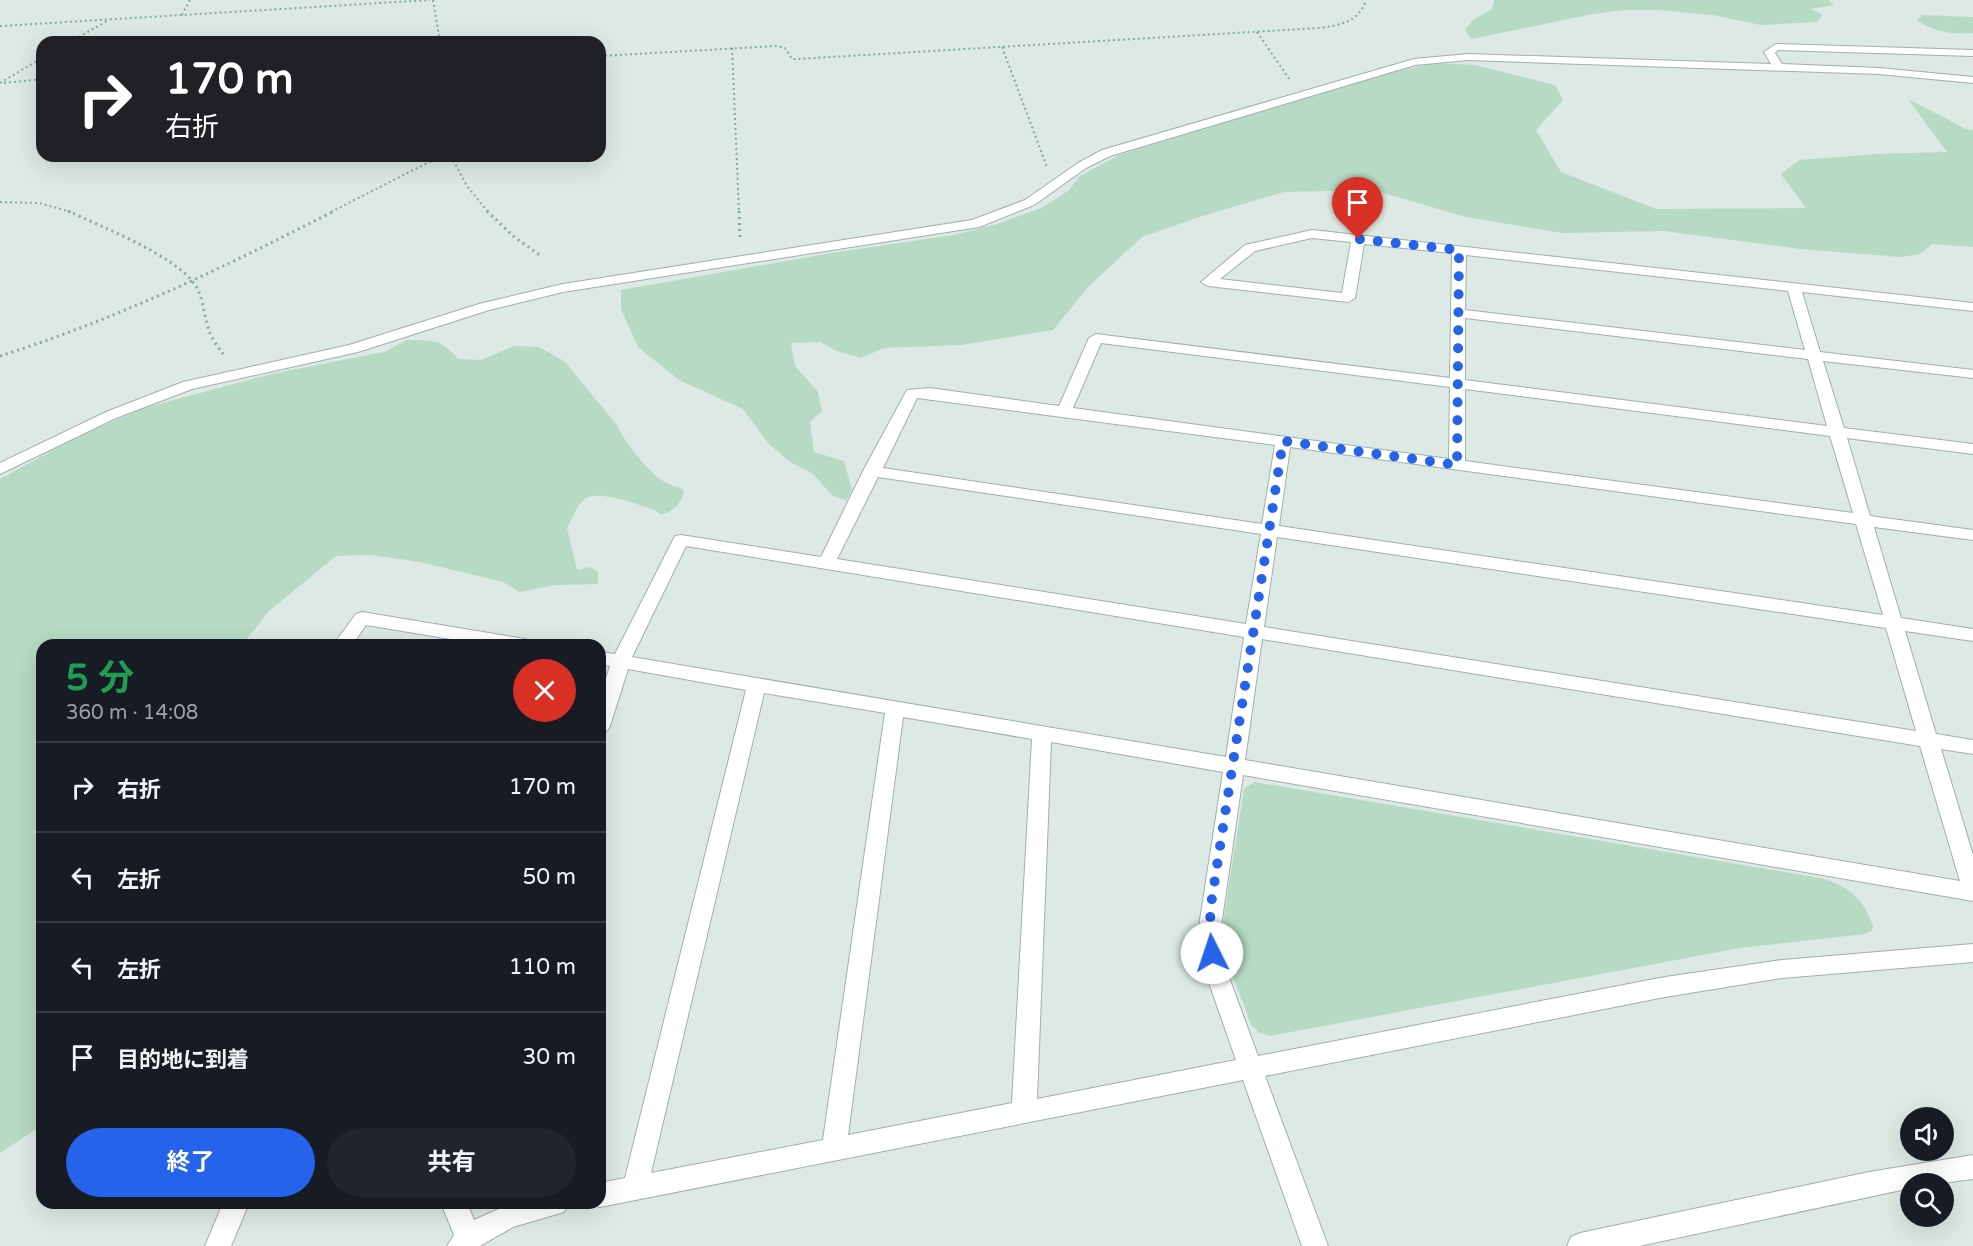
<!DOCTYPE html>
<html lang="ja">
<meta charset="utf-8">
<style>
:root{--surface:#171b24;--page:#20242c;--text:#f1f3f6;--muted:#9ea1a6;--line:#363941;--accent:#2563eb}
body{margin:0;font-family:"Varela Round","Noto Sans JP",sans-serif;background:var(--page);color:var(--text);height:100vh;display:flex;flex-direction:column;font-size:22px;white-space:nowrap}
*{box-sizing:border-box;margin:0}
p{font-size:20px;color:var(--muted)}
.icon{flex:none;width:33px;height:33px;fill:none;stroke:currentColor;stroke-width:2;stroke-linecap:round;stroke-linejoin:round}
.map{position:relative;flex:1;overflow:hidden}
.panel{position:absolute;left:36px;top:639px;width:570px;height:570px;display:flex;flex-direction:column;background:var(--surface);border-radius:18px;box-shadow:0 6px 24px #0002}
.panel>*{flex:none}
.top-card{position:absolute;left:36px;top:36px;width:570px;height:126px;border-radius:18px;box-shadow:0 6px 24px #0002;background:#202124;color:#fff;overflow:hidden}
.tools{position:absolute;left:1900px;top:1107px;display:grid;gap:12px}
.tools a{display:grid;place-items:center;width:54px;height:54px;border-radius:50%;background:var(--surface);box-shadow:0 6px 24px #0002;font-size:30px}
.pin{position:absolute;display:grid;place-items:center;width:51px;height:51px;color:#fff;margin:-62px -26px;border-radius:50% 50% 50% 0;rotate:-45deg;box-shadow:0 0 6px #0007}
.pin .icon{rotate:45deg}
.me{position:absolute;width:66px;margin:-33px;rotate:356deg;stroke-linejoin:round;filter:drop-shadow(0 0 4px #0008)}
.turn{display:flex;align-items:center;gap:21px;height:126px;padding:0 30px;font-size:27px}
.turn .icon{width:78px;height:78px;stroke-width:2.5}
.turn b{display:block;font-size:42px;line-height:51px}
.round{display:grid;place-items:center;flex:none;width:63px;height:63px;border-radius:32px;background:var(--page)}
.headline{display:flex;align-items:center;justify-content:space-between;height:102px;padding:0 30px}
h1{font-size:36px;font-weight:700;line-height:45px;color:#1e9e55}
.primary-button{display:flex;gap:12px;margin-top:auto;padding:12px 30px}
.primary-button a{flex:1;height:69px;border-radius:36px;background:var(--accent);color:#fff;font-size:24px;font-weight:700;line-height:69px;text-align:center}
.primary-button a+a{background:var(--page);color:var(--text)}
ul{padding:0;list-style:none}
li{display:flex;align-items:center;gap:18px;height:90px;padding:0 30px;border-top:2px solid var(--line)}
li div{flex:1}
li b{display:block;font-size:22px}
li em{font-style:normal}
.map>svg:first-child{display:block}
.green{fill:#b6dac3}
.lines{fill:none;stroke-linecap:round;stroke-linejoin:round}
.minor-casing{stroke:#a0b0ac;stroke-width:2}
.path-far1{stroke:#7eaca2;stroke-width:2;stroke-dasharray:2 3;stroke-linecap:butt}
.path{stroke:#7eaca2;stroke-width:3;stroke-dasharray:2 4;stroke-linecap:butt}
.minor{fill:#fff;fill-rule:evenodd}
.route{stroke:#2563eb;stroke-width:10;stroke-dasharray:0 18}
</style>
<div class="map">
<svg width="1973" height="1246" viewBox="0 0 1973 1246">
<rect width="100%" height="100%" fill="#dde9e5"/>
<g class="green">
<path d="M 1494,0 L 1828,0 L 1834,5 L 1811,9 L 1822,15 L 1817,22 L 1761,25 L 1712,15 L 1659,10 L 1624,10 L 1593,14 L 1471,39 L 1465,30 L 1473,20 L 1492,9 Z"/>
<path d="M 1922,15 L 1973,17 L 1973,33 C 1953,35 1934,32 1917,20 Z"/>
<path d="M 1435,63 L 1475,65 L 1555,85 L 1563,100 L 1536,130 L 1561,172 L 1656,209 L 1806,208 L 1781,174 L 1799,160 L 1876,154 L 1947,152 L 1908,99 L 1966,129 L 1973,130 L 1973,247 L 1932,244 L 1920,254 L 1901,257 L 1801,249 L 1664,231 L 1562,233 L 1466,217 L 1373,190 L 1284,192 L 1202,216 L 1142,237 L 1089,286 L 1053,330 L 961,345 L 884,348 L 861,358 L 837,351 L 820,342 L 791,343 L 795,366 L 818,392 L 822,411 L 810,422 L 814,452 L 844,461 L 852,490 L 846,501 L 832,495 L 812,473 L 790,462 L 768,443 L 743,409 L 679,380 L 638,347 L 621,309 L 621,290 L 831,253 L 953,235 L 997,224 L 1041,208 L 1068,191 L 1080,176 L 1119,155 L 1369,77 Z"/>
<path d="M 407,340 C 432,340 441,339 458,359 L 481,360 L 514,346 L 539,347 L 564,361 L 617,425 C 623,441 648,471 663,481 C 670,486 678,485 684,491 C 682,503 672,512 661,515 L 655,510 C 639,505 598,489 585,499 C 577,504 572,520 567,528 L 577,570 L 590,567 L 598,572 L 598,584 L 555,585 L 520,592 L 503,582 L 420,562 L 371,555 L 336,556 L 269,611 L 242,645 L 42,645 L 42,1129 L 35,1130 L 0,1153 L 0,479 L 77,437 L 144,408 L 271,374 L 384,352 Z"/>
<path d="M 1255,782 L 1820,878 C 1849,886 1863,898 1873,926 L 1872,931 L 1864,934 L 1740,948 L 1270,1036 L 1258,1032 L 1251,1024 L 1229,966 L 1227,950 L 1224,916 L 1244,789 Z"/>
</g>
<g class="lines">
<defs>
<g id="minor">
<path d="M 1776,44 L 1973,50 L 1973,56 L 1778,50 L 1775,53 L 1782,64 L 1879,68 L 1973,77 L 1973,83 L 1879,74 L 1468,60 L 1415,65 L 1110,156 L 1086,168 L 1034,205 L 979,227 L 563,292 L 489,310 L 358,352 L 192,389 L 116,418 L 0,474 L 0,463 L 106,412 L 183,382 L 349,345 L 479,304 L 563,284 L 972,220 L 1025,200 L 1078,163 L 1102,150 L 1414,59 L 1468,54 L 1771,64 L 1764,52 Z"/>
<path d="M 1312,230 L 1973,303 L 1973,311 L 1802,292 L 1820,352 L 1973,370 L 1973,378 L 1823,361 L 1844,428 L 1973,444 L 1973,454 L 1847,438 L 1870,516 L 1973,530 L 1973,540 L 1874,527 L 1901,618 L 1973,629 L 1973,641 L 1905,631 L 1936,734 L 1973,740 L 1973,754 L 1941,749 L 1973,855 L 1973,901 L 1243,775 L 1221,926 L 1223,953 L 1230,980 L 1258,1056 L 1665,977 L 1782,960 L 1973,944 L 1973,962 L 1782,978 L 1665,997 L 1265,1076 L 1328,1246 L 1302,1246 L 1243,1080 L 600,1207 L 591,1204 L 600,1203 L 600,1183 L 625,1178 L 746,690 L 628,669 L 610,726 L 607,731 L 600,733 L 600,697 L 610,666 L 600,664 L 600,652 L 615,654 L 675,536 L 681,535 L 821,557 L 863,471 L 907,390 L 930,388 L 1059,406 L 1089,338 L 1096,334 L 1450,378 L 1452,253 L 1364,244 L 1355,298 L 1348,302 L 1208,286 L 1201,282 L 1245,245 ZM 1312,238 L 1351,242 L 1342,293 L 1220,279 L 1255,251 ZM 1466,255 L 1788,291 L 1805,350 L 1465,310 ZM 1465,318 L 1808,359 L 1827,426 L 1465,380 ZM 1101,343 L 1450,387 L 1449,459 L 1073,408 ZM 1465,389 L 1830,436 L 1853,513 L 1465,461 ZM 917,398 L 1275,445 L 1262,524 L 883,468 ZM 1290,447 L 1856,524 L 1883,615 L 1279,526 ZM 878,477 L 1261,534 L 1246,624 L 837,559 ZM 1277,537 L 1886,628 L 1916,731 L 1264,627 ZM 686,546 L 1244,637 L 1226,757 L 632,657 ZM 1262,639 L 1920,746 L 1960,881 L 1245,760 ZM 764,693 L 885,713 L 823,1140 L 651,1173 ZM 903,717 L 1032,739 L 1012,1103 L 848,1135 ZM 1051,742 L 1223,772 L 1199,926 L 1201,953 L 1208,980 L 1236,1060 L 1037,1099 Z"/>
<path d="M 362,612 L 525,639 L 531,641 L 534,645 L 487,645 L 366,625 L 352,645 L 333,645 L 356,614 Z"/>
<path d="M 1973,1155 L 1973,1179 L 1935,1184 L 1911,1184 L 1911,1188 L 1639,1246 L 1567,1246 L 1571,1237 L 1580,1233 L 1869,1172 Z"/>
<path d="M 223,1203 L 249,1203 L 231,1246 L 205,1246 Z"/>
<path d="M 441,1203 L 467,1203 L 474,1220 L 512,1203 L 568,1203 L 564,1212 L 513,1227 L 480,1246 L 447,1246 L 454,1235 Z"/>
</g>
</defs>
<use href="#minor" class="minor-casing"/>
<g class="path-far1">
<path d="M 433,0 L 440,42"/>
<path d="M 182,15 L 190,0"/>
<path d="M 0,26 L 430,0"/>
<path d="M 1257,32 L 1290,80"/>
<path d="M 70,42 L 109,20"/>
<path d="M 1002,47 L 1047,167"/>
<path d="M 732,48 L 739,212"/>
<path d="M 600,56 L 776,46 L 785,48 L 792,59 L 797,59 L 1319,28 C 1341,25 1359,22 1366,0"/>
<path d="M 0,83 L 42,58"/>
<path d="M 4,83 L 42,79"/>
<path d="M 451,156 L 467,186 L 488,212"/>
<path d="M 0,202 L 39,203 L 71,212"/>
<path d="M 331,212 L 427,163 L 451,156"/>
</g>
<g class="path">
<path d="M 68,211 C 102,227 171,254 193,282 C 204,295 203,315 209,330 C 211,338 218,347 223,354"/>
<path d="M 487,211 L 513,236 L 541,256"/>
<path d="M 739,211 L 740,241"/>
<path d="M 0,356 C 117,319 225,267 334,211"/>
</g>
<use href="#minor" class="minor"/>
</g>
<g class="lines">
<path class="route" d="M 1212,953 L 1210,911 L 1283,441 L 1457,465 L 1459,250 L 1358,239"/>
</g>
</svg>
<div class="tools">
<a><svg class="icon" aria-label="sound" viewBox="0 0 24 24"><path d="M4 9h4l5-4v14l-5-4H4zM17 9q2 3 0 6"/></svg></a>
<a><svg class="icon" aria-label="search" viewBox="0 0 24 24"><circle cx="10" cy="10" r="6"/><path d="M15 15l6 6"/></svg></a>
</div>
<div class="pin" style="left:1358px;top:239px;background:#d93025"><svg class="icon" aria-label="arrive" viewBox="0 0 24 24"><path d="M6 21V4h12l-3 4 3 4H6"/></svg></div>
<svg class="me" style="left:1212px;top:953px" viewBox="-20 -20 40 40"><circle r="19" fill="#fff"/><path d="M0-13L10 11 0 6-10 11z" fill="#2563eb"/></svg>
<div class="top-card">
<div class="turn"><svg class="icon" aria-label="right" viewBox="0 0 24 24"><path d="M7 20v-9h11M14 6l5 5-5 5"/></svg><div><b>170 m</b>右折</div></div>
</div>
<section class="panel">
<div class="headline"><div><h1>5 分</h1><p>360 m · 14:08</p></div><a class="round" style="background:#d93025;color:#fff"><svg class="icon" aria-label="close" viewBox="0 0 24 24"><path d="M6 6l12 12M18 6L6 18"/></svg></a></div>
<ul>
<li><svg class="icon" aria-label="right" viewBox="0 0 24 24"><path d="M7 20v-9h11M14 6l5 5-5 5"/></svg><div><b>右折</b></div><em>170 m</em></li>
<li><svg class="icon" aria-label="left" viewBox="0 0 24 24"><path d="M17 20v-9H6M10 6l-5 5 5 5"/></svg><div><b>左折</b></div><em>50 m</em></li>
<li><svg class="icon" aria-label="left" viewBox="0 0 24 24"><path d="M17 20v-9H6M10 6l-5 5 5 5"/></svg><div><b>左折</b></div><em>110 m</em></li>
<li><svg class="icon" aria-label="arrive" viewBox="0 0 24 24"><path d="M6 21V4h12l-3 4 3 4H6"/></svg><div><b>目的地に到着</b></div><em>30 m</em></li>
</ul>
<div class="primary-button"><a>終了</a><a>共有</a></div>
</section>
</div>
